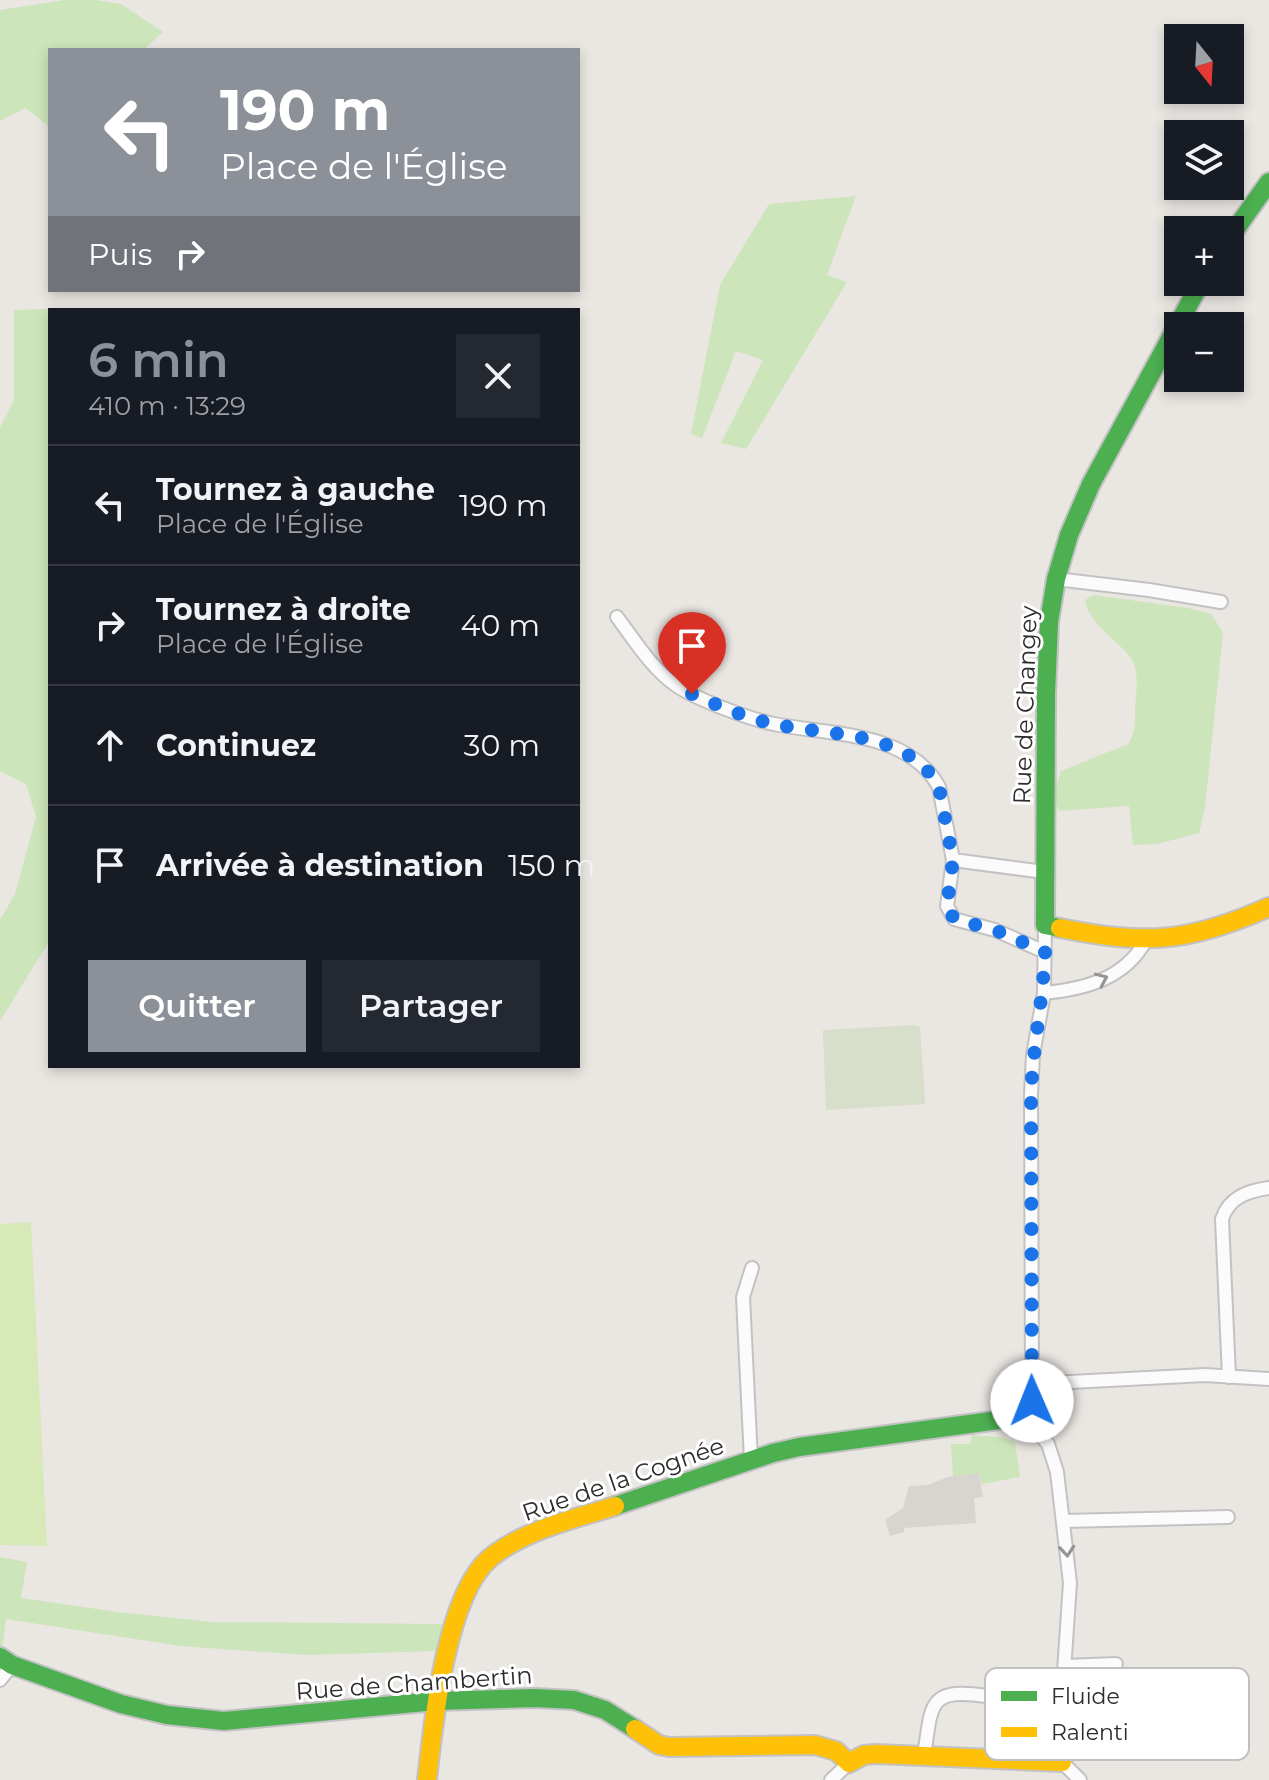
<!DOCTYPE html>
<html lang="fr">
<meta charset="utf-8">
<style>
:root{--surface:#171b24;--page:#242831;--text:#f1f3f6;--muted:#9ea1a6;--line:#363941;--accent:#8c9099}
body{margin:0;font-family:Montserrat,sans-serif;background:var(--page);color:var(--text);height:100vh;display:flex;flex-direction:column;font-size:30px;white-space:nowrap}
*{box-sizing:border-box;margin:0}
p{font-size:26px;color:var(--muted)}
.icon{flex:none;width:44px;height:44px;fill:none;stroke:currentColor;stroke-width:2;stroke-linecap:round;stroke-linejoin:round}
.map{position:relative;flex:1;overflow:hidden}
.side{position:absolute;left:48px;top:308px;width:532px;height:760px;display:flex;flex-direction:column;background:var(--surface);border-radius:0px;box-shadow:0 4px 12px #0003}
.side>*{flex:none}
.hud{position:absolute;left:48px;top:48px;width:532px;height:244px;border-radius:0px;box-shadow:0 4px 12px #0003;background:#8c9099;color:#fff;overflow:hidden}
.needle{width:52px;rotate:162deg}
.controls{position:absolute;left:1164px;top:24px;display:grid;gap:16px}
.controls a{display:grid;place-items:center;width:80px;height:80px;border-radius:0px;background:var(--surface);box-shadow:0 4px 12px #0003;font-size:40px}
.pin{position:absolute;display:grid;place-items:center;width:68px;height:68px;color:#fff;margin:-82px -34px;border-radius:50% 50% 50% 0;rotate:-45deg;box-shadow:0 0 8px #0007}
.pin .icon{rotate:45deg}
.me{position:absolute;width:88px;margin:-44px;rotate:359deg;stroke-linejoin:round;filter:drop-shadow(0 0 6px #0008)}
.turn{display:flex;align-items:center;gap:28px;height:168px;padding:0 40px;font-size:36px}
.turn .icon{width:104px;height:104px;stroke-width:2.5}
.turn b{display:block;font-size:56px;line-height:68px}
.then{display:flex;align-items:center;height:76px;padding:0 40px;background:#0003;gap:16px;font-size:30px}
.round{display:grid;place-items:center;flex:none;width:84px;height:84px;border-radius:0px;background:var(--page)}
.headline{display:flex;align-items:center;justify-content:space-between;height:136px;padding:0 40px}
h1{font-size:48px;font-weight:600;line-height:60px;color:var(--accent)}
.cta{display:flex;gap:16px;margin-top:auto;padding:16px 40px}
.cta a{flex:1;height:92px;border-radius:0px;background:var(--accent);color:#fff;font-size:32px;font-weight:600;line-height:92px;text-align:center}
.cta a+a{background:var(--page);color:var(--text)}
ul{padding:0;list-style:none}
li{display:flex;align-items:center;gap:24px;height:120px;padding:0 40px;border-top:2px solid var(--line)}
li div{flex:1}
li b{display:block;font-size:30px}
li em{font-style:normal}
.map>svg:first-child{display:block}
.green{fill:#cde5ba}
.cemetery{fill:#d7dec9}
.pitch{fill:#d8e9b8}
.plaza{fill:#d8d4d0}
.lines{fill:none;stroke-linecap:round;stroke-linejoin:round}
.street-casing{stroke:#c3c2c3;stroke-width:16}
.fast-casing{stroke:#c3c2c3;stroke-width:22}
.slow-casing{stroke:#c3c2c3;stroke-width:22}
.street{stroke:#fcfbfb;stroke-width:12}
.fast{stroke:#4caf50;stroke-width:18}
.slow{stroke:#ffc107;stroke-width:18}
.oneway{stroke:#949494}
.route{stroke:#1a73e8;stroke-width:14;stroke-dasharray:0 25.2}
.labels{text-anchor:middle;dominant-baseline:central;stroke-width:6;stroke-linejoin:round;paint-order:stroke}
.street-label{font-size:24px;fill:#2c2c2c;stroke:#fff}
.key{fill:#fff;stroke:#c0c0c0;stroke-width:2}
.key-label{font-size:22px;fill:#2c2c2c}
</style>
<div class="map">
<svg width="1269" height="1780" viewBox="0 0 1269 1780">
<rect width="100%" height="100%" fill="#eae6e2"/>
<g class="green">
<path d="M 65,0 L 95,0 L 121,4 L 163,32 L 143,50 L 50,50 L 50,127 L 25,108 L 0,121 L 0,10 Z"/>
<path d="M 856,196 L 827,275 L 847,282 L 746,449 L 721,443 L 763,360 L 736,351 L 702,438 L 691,434 L 720,285 L 769,204 Z"/>
<path d="M 70,308 L 80,310 L 50,310 L 50,940 L 0,1021 L 0,920 L 15,894 L 36,817 L 26,784 L 0,771 L 0,427 L 14,400 L 14,310 Z"/>
<path d="M 1094,595 L 1188,608 L 1211,614 L 1223,632 L 1205,808 L 1199,833 L 1157,844 L 1133,845 L 1129,806 L 1059,811 C 1052,799 1057,783 1061,771 L 1128,744 C 1136,733 1135,722 1135,708 C 1136,695 1139,677 1134,664 C 1124,642 1090,628 1085,600 Z"/>
<path d="M 972,1435 L 1001,1437 L 1015,1442 L 1020,1477 L 982,1484 L 979,1473 L 953,1477 L 951,1444 L 970,1444 Z"/>
<path d="M 0,1557 L 27,1562 L 21,1598 L 118,1612 L 212,1622 L 444,1624 L 438,1651 L 306,1655 L 180,1646 L 6,1619 L 2,1650 L 0,1649 Z"/>
</g>
<path class="cemetery" d="M 915,1025 L 920,1027 L 925,1104 L 826,1110 L 823,1030 Z"/>
<path class="pitch" d="M 31,1222 L 47,1546 L 0,1545 L 0,1224 Z"/>
<path class="plaza" d="M 979,1473 L 983,1497 L 974,1498 L 976,1523 L 904,1528 L 904,1532 L 890,1536 L 885,1520 L 903,1508 L 909,1486 L 928,1485 L 948,1477 Z"/>
<g class="lines">
<defs>
<g id="street">
<path d="M 1056,579 L 1149,590 L 1221,602"/>
<path d="M 617,617 C 635,641 652,669 677,686 C 698,700 749,719 774,724 C 829,735 909,731 939,787 L 953,860 L 1044,872"/>
<path d="M 953,860 L 947,906 L 954,919 L 995,930 L 1045,952"/>
<path d="M 1044,993 C 1085,989 1125,979 1146,940"/>
<path d="M 1229,1377 L 1222,1219 C 1229,1197 1248,1191 1269,1188"/>
<path d="M 1032,1384 L 1205,1375 L 1269,1379"/>
<path d="M 1032,1426 L 1037,1411 L 1032,1401 L 1032,1384 L 1031,1094 L 1033,1055 L 1044,993 L 1045,925"/>
<path d="M 1032,1426 L 1048,1444 L 1057,1472 L 1070,1583 L 1062,1700 L 1062,1762 L 1080,1780"/>
<path d="M 1032,1426 L 1017,1429 L 1009,1424 L 1005,1414 L 1013,1400 L 1023,1397 L 1032,1401"/>
<path d="M 751,1460 L 743,1297 L 752,1268"/>
<path d="M 1064,1521 L 1228,1517"/>
<path d="M 1065,1666 L 1116,1664"/>
<path d="M 0,1680 L 12,1665"/>
<path d="M 924,1756 C 932,1705 927,1687 986,1696"/>
<path d="M 831,1780 L 849,1763"/>
</g>
<g id="fast">
<path d="M 1230,237 L 1269,182"/>
<path d="M 1060,928 L 1045,925 L 1046,694 L 1049,622 L 1056,579 L 1069,535 L 1091,484 L 1201,282"/>
<path d="M 615,1506 L 773,1453 L 799,1447 L 1006,1419"/>
<path d="M 0,1657 L 12,1665 L 121,1704 L 167,1715 L 224,1721 L 436,1701 L 535,1698 L 574,1700 L 605,1710 L 635,1729"/>
</g>
<g id="slow">
<path d="M 1060,928 C 1145,945 1189,943 1269,907"/>
<path d="M 635,1729 L 659,1745 L 669,1747 L 815,1745 L 836,1751 L 849,1763 L 864,1755 L 876,1754 L 1062,1762"/>
<path d="M 427,1780 C 433,1724 446,1595 490,1558 C 524,1530 574,1519 615,1506"/>
</g>
</defs>
<use href="#street" class="street-casing"/>
<use href="#fast" class="fast-casing"/>
<use href="#slow" class="slow-casing"/>
<use href="#street" class="street"/>
<use href="#fast" class="fast"/>
<use href="#slow" class="slow"/>
</g>
<defs><path id="oneway-chevron" d="M-2-3.5L2.5 0L-2 3.5" fill="none" stroke-width="1.6" stroke-linecap="round" stroke-linejoin="round" transform="scale(2)"/></defs>
<g class="oneway">
<use href="#oneway-chevron" transform="translate(1102 979) rotate(-24)"/>
<use href="#oneway-chevron" transform="translate(1067 1551) rotate(85)"/>
</g>
<g class="lines">
<path class="route" d="M 692,694 C 717,705 746,718 773,724 C 828,736 908,730 939,787 L 953,860 L 947,906 L 954,919 L 995,930 L 1045,952 C 1043,1000 1033,1046 1031,1094 L 1032,1401"/>
</g>
<g class="labels">
<g class="street-label">
<text transform="translate(1025 705) rotate(-88)">Rue de Changey</text>
<text transform="translate(623 1479) rotate(-19)">Rue de la Cognée</text>
<text transform="translate(414 1683) rotate(-4)">Rue de Chambertin</text>
</g>
</g>
<rect x="985" y="1668" width="264" height="92" rx="12" class="key"/>
<rect x="1001" y="1691" width="36" height="10" fill="#4caf50"/>
<rect x="1001" y="1727" width="36" height="10" fill="#ffc107"/>
<g class="key-label">
<text x="1051" y="1704">Fluide</text>
<text x="1051" y="1740">Ralenti</text>
</g>
</svg>
<div class="controls">
<a><svg class="needle" viewBox="-14 -14 28 28"><path d="M0-13l5 13h-10z" fill="#e53935"/><path d="M0 13l5-13h-10z" fill="#9ea1a6"/></svg></a>
<a><svg class="icon" aria-label="layers" viewBox="0 0 24 24"><path d="M12 4l9 5-9 5-9-5zM3 14l9 5 9-5"/></svg></a>
<a>+</a>
<a>−</a>
</div>
<div class="pin" style="left:692px;top:694px;background:#d93025"><svg class="icon" aria-label="arrive" viewBox="0 0 24 24"><path d="M6 21V4h12l-3 4 3 4H6"/></svg></div>
<svg class="me" style="left:1032px;top:1401px" viewBox="-20 -20 40 40"><circle r="19" fill="#fff"/><path d="M0-13L10 11 0 6-10 11z" fill="#1a73e8"/></svg>
<div class="hud">
<div class="turn"><svg class="icon" aria-label="left" viewBox="0 0 24 24"><path d="M17 20v-9H6M10 6l-5 5 5 5"/></svg><div><b>190 m</b>Place de l'Église</div></div>
<div class="then">Puis<svg class="icon" aria-label="right" viewBox="0 0 24 24"><path d="M7 20v-9h11M14 6l5 5-5 5"/></svg></div>
</div>
<section class="side">
<div class="headline"><div><h1>6 min</h1><p>410 m · 13:29</p></div><a class="round"><svg class="icon" aria-label="close" viewBox="0 0 24 24"><path d="M6 6l12 12M18 6L6 18"/></svg></a></div>
<ul>
<li><svg class="icon" aria-label="left" viewBox="0 0 24 24"><path d="M17 20v-9H6M10 6l-5 5 5 5"/></svg><div><b>Tournez à gauche</b><p>Place de l'Église</p></div><em>190 m</em></li>
<li><svg class="icon" aria-label="right" viewBox="0 0 24 24"><path d="M7 20v-9h11M14 6l5 5-5 5"/></svg><div><b>Tournez à droite</b><p>Place de l'Église</p></div><em>40 m</em></li>
<li><svg class="icon" aria-label="ahead" viewBox="0 0 24 24"><path d="M12 20V5M6 11l6-6 6 6"/></svg><div><b>Continuez</b></div><em>30 m</em></li>
<li><svg class="icon" aria-label="arrive" viewBox="0 0 24 24"><path d="M6 21V4h12l-3 4 3 4H6"/></svg><div><b>Arrivée à destination</b></div><em>150 m</em></li>
</ul>
<div class="cta"><a>Quitter</a><a>Partager</a></div>
</section>
</div>
